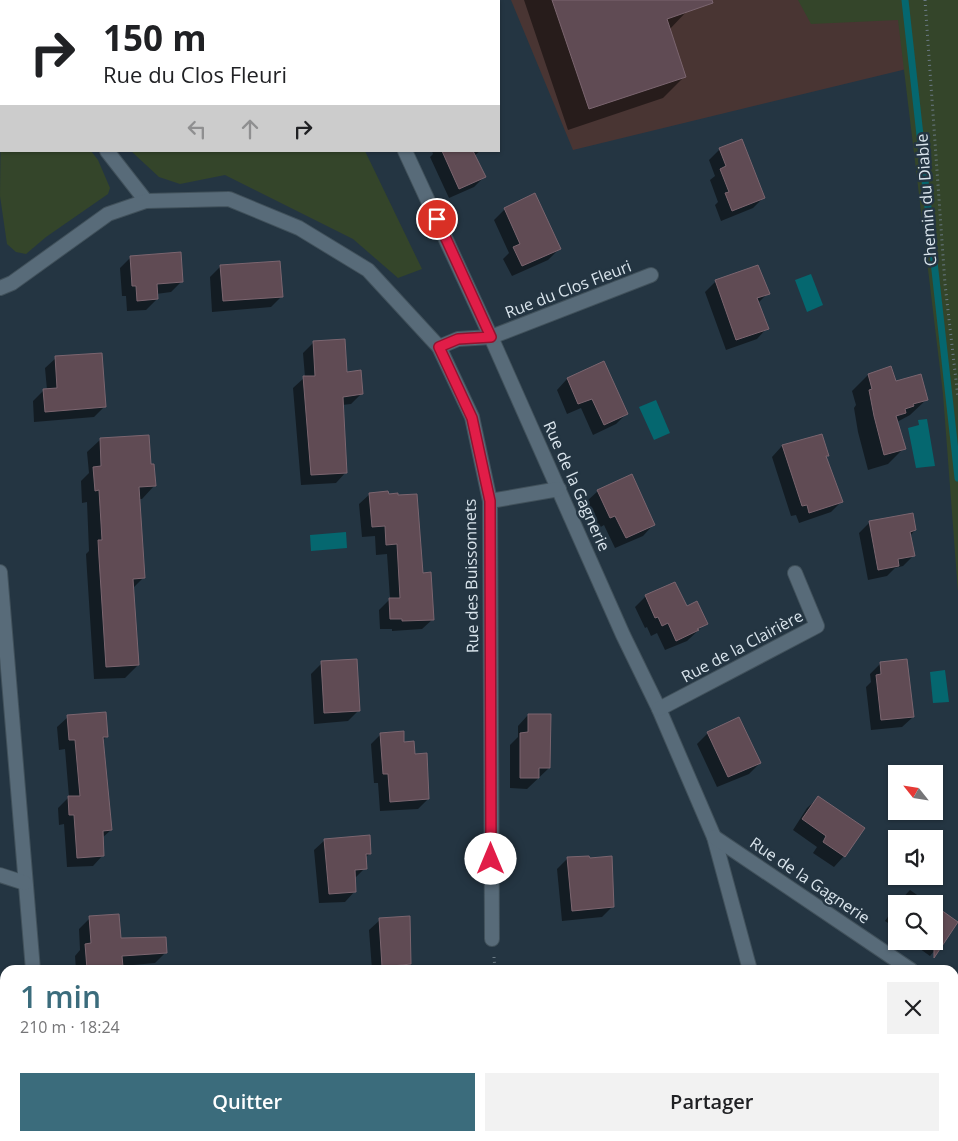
<!DOCTYPE html>
<html lang="fr">
<meta charset="utf-8">
<style>
:root{--surface:#fff;--page:#f2f2f2;--text:#202124;--muted:#757577;--accent:#3b6c7c}
body{margin:0;font-family:"Open Sans",sans-serif;background:var(--page);color:var(--text);height:100vh;display:flex;flex-direction:column;font-size:19px;white-space:nowrap}
*{box-sizing:border-box;margin:0}
p{font-size:16px;color:var(--muted)}
.icon{flex:none;width:28px;height:28px;fill:none;stroke:currentColor;stroke-width:2;stroke-linecap:round;stroke-linejoin:round}
.map{position:relative;flex:1;overflow:hidden}
.side{position:absolute;left:0px;top:965px;width:959px;height:176px;display:flex;flex-direction:column;background:var(--surface);border-radius:15px 15px 0 0;box-shadow:0 1px 4px #0004}
.side>*{flex:none}
.top-card{position:absolute;left:0px;top:0px;width:500px;height:152px;box-shadow:0 1px 4px #0004;background:#fff;color:var(--text);overflow:hidden}
.needle{width:32px;rotate:300deg}
.fabs{position:absolute;left:888px;top:765px;display:grid;gap:10px}
.fabs a{display:grid;place-items:center;width:55px;height:55px;border-radius:0px;background:var(--surface);box-shadow:0 1px 4px #0004;font-size:25px}
.pin{position:absolute;display:grid;place-items:center;width:42px;height:42px;color:#fff;margin:-21px;border:2px solid #fff;border-radius:50%;box-shadow:0 1px 5px #0007}
.me{position:absolute;width:55px;margin:-28px;rotate:0deg;stroke-linejoin:round;filter:drop-shadow(0 0 4px #0008)}
.turn{display:flex;align-items:center;gap:18px;height:105px;padding:0 20px;font-size:22px}
.turn .icon{width:65px;height:65px;stroke-width:2.5}
.turn b{display:block;font-size:35px;line-height:42px}
.lanes{display:flex;align-items:center;height:48px;padding:0 20px;background:#0003;justify-content:center;gap:25px;direction:ltr}
.lanes .off{opacity:.35}
.round{display:grid;place-items:center;flex:none;width:52px;height:52px;border-radius:0px;background:var(--page)}
.headline{display:flex;align-items:center;justify-content:space-between;height:85px;padding:0 20px}
h1{font-size:30px;font-weight:600;line-height:38px;color:var(--accent)}
.cta{display:flex;gap:10px;margin-top:auto;padding:10px 20px}
.cta a{flex:1;height:58px;border-radius:0px;background:var(--accent);color:#fff;font-size:20px;font-weight:600;line-height:58px;text-align:center}
.cta a+a{background:var(--page);color:var(--text)}
.map>svg:first-child{display:block}
.industrial{fill:#493533}
.green{fill:#34452a}
.water{fill:#05676f}
.shadow{fill:#0007}
.lines{fill:none;stroke-linecap:round;stroke-linejoin:round}
.stream{stroke:#05676f;stroke-width:7}
.building{fill:#604b54;stroke:#7b656f}
.minor-casing{stroke:#41515b;stroke-width:16}
.path{stroke:#6b7a85;stroke-width:3;stroke-dasharray:1 4;stroke-linecap:butt}
.minor{stroke:#586b79;stroke-width:14}
.route-casing{stroke:#92132f;stroke-width:12}
.route{stroke:#e11d48;stroke-width:9}
.labels{text-anchor:middle;dominant-baseline:central;stroke-width:5;stroke-linejoin:round;paint-order:stroke}
.street-label{font-size:16px;fill:#d9e4ec;stroke:#243542}
</style>
<div class="map">
<svg width="958" height="1141" viewBox="0 0 958 1141">
<rect width="100%" height="100%" fill="#243542"/>
<path class="industrial" d="M 511,0 L 917,0 L 923,65 L 573,150 Z"/>
<g class="green">
<path d="M 798,0 L 958,0 L 958,592 L 943,394 L 898,20 L 811,24 Z"/>
<path d="M 1,119 L 1,151 L 91,151 L 98,160 L 110,188 L 108,194 L 46,237 L 26,254 L 16,252 L 7,244 L 0,196 Z"/>
<path d="M 131,151 L 365,151 L 422,269 L 398,278 L 353,239 L 225,175 L 180,184 L 159,177 Z"/>
</g>
<g class="water">
<path d="M 811,274 L 823,305 L 807,312 L 795,280 Z"/>
<path d="M 656,400 L 670,433 L 654,440 L 639,407 Z"/>
<path d="M 927,419 L 935,466 L 916,468 L 908,428 L 919,425 L 918,420 Z"/>
<path d="M 346,532 L 347,548 L 311,551 L 310,535 Z"/>
<path d="M 945,670 L 949,702 L 933,703 L 930,672 Z"/>
</g>
<g class="shadow">
<path d="M 0,0 L 8,0 L 1,1 L 0,42 Z"/>
<path d="M 367,0 L 466,0 L 464,1 Z"/>
<path d="M 524,0 L 683,0 L 687,11 L 669,30 L 684,77 L 663,98 L 568,130 Z"/>
<path d="M 720,149 L 763,198 L 753,208 L 721,221 L 715,205 L 718,202 L 710,180 L 715,176 L 709,160 Z"/>
<path d="M 432,151 L 480,151 L 474,156 L 484,177 L 474,187 L 449,198 L 430,157 L 433,154 Z"/>
<path d="M 505,209 L 559,249 L 548,260 L 512,276 L 503,259 L 509,253 L 494,220 Z"/>
<path d="M 131,257 L 181,282 L 171,292 L 156,294 L 157,299 L 146,310 L 127,311 L 126,296 L 122,296 L 120,268 Z"/>
<path d="M 221,266 L 282,296 L 271,307 L 212,312 L 210,277 Z"/>
<path d="M 716,281 L 768,293 L 758,303 L 767,328 L 757,339 L 726,350 L 705,292 Z"/>
<path d="M 314,342 L 346,373 L 362,393 L 351,404 L 342,405 L 346,472 L 336,483 L 301,485 L 293,388 L 305,377 L 303,353 Z"/>
<path d="M 56,358 L 105,406 L 94,417 L 34,422 L 33,401 L 43,391 L 47,390 L 45,368 Z"/>
<path d="M 604,363 L 627,413 L 616,424 L 593,435 L 581,408 L 567,414 L 557,390 L 567,379 Z"/>
<path d="M 868,375 L 895,383 L 927,399 L 910,415 L 897,422 L 904,448 L 888,464 L 868,470 L 858,432 L 854,408 L 856,405 L 852,391 Z"/>
<path d="M 821,435 L 828,455 L 825,458 L 841,502 L 831,512 L 799,523 L 796,515 L 791,516 L 772,457 L 782,446 Z"/>
<path d="M 100,440 L 150,466 L 154,486 L 142,499 L 138,499 L 143,578 L 133,588 L 138,665 L 125,678 L 94,679 L 87,571 L 86,554 L 89,551 L 87,502 L 82,503 L 81,481 L 89,473 L 87,452 Z"/>
<path d="M 598,491 L 653,525 L 643,536 L 615,548 L 604,525 L 599,528 L 587,501 Z"/>
<path d="M 370,494 L 421,574 L 433,619 L 422,629 L 392,631 L 392,629 L 380,629 L 379,610 L 390,599 L 387,554 L 376,555 L 375,536 L 362,537 L 359,504 Z"/>
<path d="M 870,522 L 915,530 L 910,536 L 913,556 L 903,566 L 895,568 L 887,576 L 868,580 L 859,533 Z"/>
<path d="M 646,596 L 686,607 L 706,623 L 687,641 L 665,650 L 657,633 L 651,636 L 647,627 L 645,628 L 635,607 Z"/>
<path d="M 322,663 L 359,710 L 348,721 L 314,724 L 311,674 Z"/>
<path d="M 881,663 L 913,717 L 902,727 L 871,730 L 866,687 L 871,682 L 870,674 Z"/>
<path d="M 528,715 L 549,768 L 527,789 L 510,788 L 510,745 L 518,737 L 518,726 Z"/>
<path d="M 68,717 L 107,736 L 103,740 L 111,830 L 102,838 L 103,855 L 93,866 L 67,867 L 64,824 L 59,825 L 58,808 L 69,797 L 65,749 L 59,750 L 57,727 Z"/>
<path d="M 708,733 L 760,763 L 749,774 L 717,787 L 697,744 Z"/>
<path d="M 381,734 L 403,743 L 414,756 L 428,799 L 418,809 L 380,811 L 378,783 L 374,783 L 371,744 Z"/>
<path d="M 818,798 L 844,856 L 834,867 L 813,853 L 817,847 L 793,830 L 807,808 Z"/>
<path d="M 325,840 L 370,853 L 365,858 L 365,868 L 354,879 L 355,891 L 345,902 L 319,903 L 314,850 Z"/>
<path d="M 568,858 L 613,906 L 602,917 L 562,921 L 557,869 Z"/>
<path d="M 910,890 L 930,904 L 897,904 Z"/>
<path d="M 896,905 L 896,928 L 885,921 Z"/>
<path d="M 934,906 L 957,923 L 930,956 L 909,941 L 934,941 Z"/>
<path d="M 90,918 L 120,940 L 166,952 L 155,963 L 122,966 L 118,970 L 76,970 L 75,956 L 80,950 L 79,929 Z"/>
<path d="M 380,920 L 410,964 L 404,970 L 372,970 L 369,930 Z"/>
<path d="M 79,1136 L 175,1136 L 175,1138 L 172,1141 L 80,1141 Z"/>
</g>
<g class="lines">
<path class="stream" d="M 905,0 L 958,478"/>
</g>
<g class="building">
<path d="M 552,0 L 712,0 L 713,3 L 667,19 L 686,77 L 589,109 Z"/>
<path d="M 742,139 L 765,198 L 732,211 L 725,193 L 729,192 L 720,169 L 726,166 L 719,148 Z"/>
<path d="M 442,151 L 473,151 L 486,177 L 459,189 Z"/>
<path d="M 535,193 L 561,249 L 522,266 L 513,247 L 520,244 L 504,208 Z"/>
<path d="M 181,252 L 183,282 L 157,284 L 158,299 L 137,301 L 136,286 L 132,286 L 130,256 Z"/>
<path d="M 280,261 L 283,297 L 223,301 L 220,265 Z"/>
<path d="M 758,265 L 770,294 L 757,298 L 769,329 L 736,340 L 715,280 Z"/>
<path d="M 345,339 L 347,372 L 361,370 L 363,394 L 343,397 L 347,473 L 311,475 L 303,376 L 315,376 L 313,341 Z"/>
<path d="M 102,353 L 106,407 L 45,412 L 43,389 L 57,388 L 55,356 Z"/>
<path d="M 604,361 L 628,414 L 604,425 L 592,399 L 578,404 L 567,378 Z"/>
<path d="M 891,366 L 896,381 L 921,374 L 928,400 L 913,404 L 914,406 L 905,409 L 906,413 L 896,416 L 906,449 L 884,455 L 874,416 L 869,390 L 872,389 L 868,374 Z"/>
<path d="M 822,434 L 829,456 L 826,456 L 843,502 L 809,513 L 807,505 L 802,506 L 782,445 Z"/>
<path d="M 149,435 L 151,464 L 154,464 L 156,486 L 139,487 L 145,578 L 133,579 L 139,665 L 106,667 L 99,558 L 98,540 L 102,540 L 99,490 L 95,491 L 93,467 L 101,466 L 100,438 Z"/>
<path d="M 632,474 L 655,525 L 626,538 L 615,516 L 610,518 L 597,490 Z"/>
<path d="M 388,491 L 389,494 L 398,493 L 398,495 L 417,494 L 423,573 L 431,572 L 434,620 L 402,621 L 402,619 L 390,619 L 389,598 L 400,598 L 397,544 L 386,545 L 385,526 L 372,527 L 369,493 Z"/>
<path d="M 913,513 L 916,530 L 910,532 L 915,556 L 898,559 L 899,566 L 878,570 L 869,521 Z"/>
<path d="M 675,582 L 687,606 L 697,601 L 708,624 L 697,629 L 699,630 L 676,641 L 668,623 L 662,626 L 658,617 L 655,618 L 645,595 Z"/>
<path d="M 357,659 L 360,711 L 324,713 L 321,661 Z"/>
<path d="M 907,659 L 914,717 L 881,720 L 876,675 L 881,674 L 880,662 Z"/>
<path d="M 106,712 L 108,737 L 103,737 L 112,830 L 103,831 L 104,856 L 77,858 L 74,815 L 69,815 L 68,796 L 80,796 L 75,740 L 69,740 L 67,715 Z"/>
<path d="M 528,714 L 551,714 L 550,768 L 539,768 L 539,778 L 520,778 L 520,733 L 528,732 Z"/>
<path d="M 739,717 L 761,763 L 728,777 L 707,732 Z"/>
<path d="M 404,731 L 404,742 L 414,741 L 415,754 L 427,753 L 429,799 L 390,802 L 388,774 L 383,774 L 380,733 Z"/>
<path d="M 818,796 L 865,828 L 845,857 L 823,842 L 826,836 L 802,819 Z"/>
<path d="M 370,835 L 371,854 L 366,854 L 367,869 L 355,870 L 356,892 L 329,894 L 324,839 Z"/>
<path d="M 589,856 L 590,858 L 612,856 L 614,907 L 572,911 L 567,857 Z"/>
<path d="M 934,905 L 958,922 L 934,958 Z"/>
<path d="M 119,914 L 121,938 L 166,937 L 167,953 L 122,956 L 123,967 L 87,969 L 85,944 L 91,943 L 89,916 Z"/>
<path d="M 410,916 L 411,964 L 382,967 L 379,918 Z"/>
</g>
<g class="lines">
<defs>
<g id="minor">
<path d="M 336,0 L 336,1"/>
<path d="M 0,93 L 1,93"/>
<path d="M 107,151 L 146,201"/>
<path d="M 405,151 L 491,337 L 623,635 L 659,709 L 714,837 L 750,970"/>
<path d="M 0,288 L 12,283 L 108,214 L 146,201 L 229,199 L 299,228 L 368,270 L 439,347 L 472,417 L 490,501 L 492,939"/>
<path d="M 439,347 L 458,339 L 491,337 L 651,275"/>
<path d="M 490,501 L 559,489"/>
<path d="M 0,572 L 33,970"/>
<path d="M 659,709 L 817,626 L 795,573"/>
<path d="M 714,837 L 911,970"/>
<path d="M 0,875 L 25,883"/>
<path d="M 954,995 L 958,997"/>
<path d="M 48,1136 L 49,1141"/>
<path d="M 364,1141 L 384,1136"/>
</g>
</defs>
<use href="#minor" class="minor-casing"/>
<g class="path">
<path d="M 925,0 L 945,284 L 958,398"/>
<path d="M 108,1 L 110,1"/>
<path d="M 494,957 L 495,970"/>
<path d="M 695,1141 L 698,1136"/>
<path d="M 717,1141 L 720,1136"/>
</g>
<use href="#minor" class="minor"/>
</g>
<g class="lines">
<defs>
<path id="route" d="M 437,219 L 491,337 L 458,339 L 439,347 L 472,418 L 490,501 L 491,859"/>
</defs>
<use href="#route" class="route-casing"/>
<use href="#route" class="route"/>
</g>
<g class="labels">
<g class="street-label">
<text transform="translate(926 200) rotate(-94)">Chemin du Diable</text>
<text transform="translate(568 289) rotate(-21)">Rue du Clos Fleuri</text>
<text transform="translate(577 486) rotate(66)">Rue de la Gagnerie</text>
<text transform="translate(471 576) rotate(-91)">Rue des Buissonnets</text>
<text transform="translate(742 646) rotate(-28)">Rue de la Clairière</text>
<text transform="translate(810 880) rotate(34)">Rue de la Gagnerie</text>
</g>
</g>
</svg>
<div class="fabs">
<a><svg class="needle" viewBox="-14 -14 28 28"><path d="M0-13l5 13h-10z" fill="#e53935"/><path d="M0 13l5-13h-10z" fill="#757577"/></svg></a>
<a><svg class="icon" aria-label="sound" viewBox="0 0 24 24"><path d="M4 9h4l5-4v14l-5-4H4zM17 9q2 3 0 6"/></svg></a>
<a><svg class="icon" aria-label="search" viewBox="0 0 24 24"><circle cx="10" cy="10" r="6"/><path d="M15 15l6 6"/></svg></a>
</div>
<div class="pin" style="left:437px;top:219px;background:#d93025"><svg class="icon" aria-label="arrive" viewBox="0 0 24 24"><path d="M6 21V4h12l-3 4 3 4H6"/></svg></div>
<svg class="me" style="left:491px;top:859px" viewBox="-20 -20 40 40"><circle r="19" fill="#fff"/><path d="M0-13L10 11 0 6-10 11z" fill="#e11d48"/></svg>
<div class="top-card">
<div class="turn"><svg class="icon" aria-label="right" viewBox="0 0 24 24"><path d="M7 20v-9h11M14 6l5 5-5 5"/></svg><div><b>150 m</b>Rue du Clos Fleuri</div></div>
<div class="lanes"><svg class="icon off" aria-label="left" viewBox="0 0 24 24"><path d="M17 20v-9H6M10 6l-5 5 5 5"/></svg><svg class="icon off" aria-label="ahead" viewBox="0 0 24 24"><path d="M12 20V5M6 11l6-6 6 6"/></svg><svg class="icon" aria-label="right" viewBox="0 0 24 24"><path d="M7 20v-9h11M14 6l5 5-5 5"/></svg></div>
</div>
<section class="side">
<div class="headline"><div><h1>1 min</h1><p>210 m · 18:24</p></div><a class="round"><svg class="icon" aria-label="close" viewBox="0 0 24 24"><path d="M6 6l12 12M18 6L6 18"/></svg></a></div>
<div class="cta"><a>Quitter</a><a>Partager</a></div>
</section>
</div>
